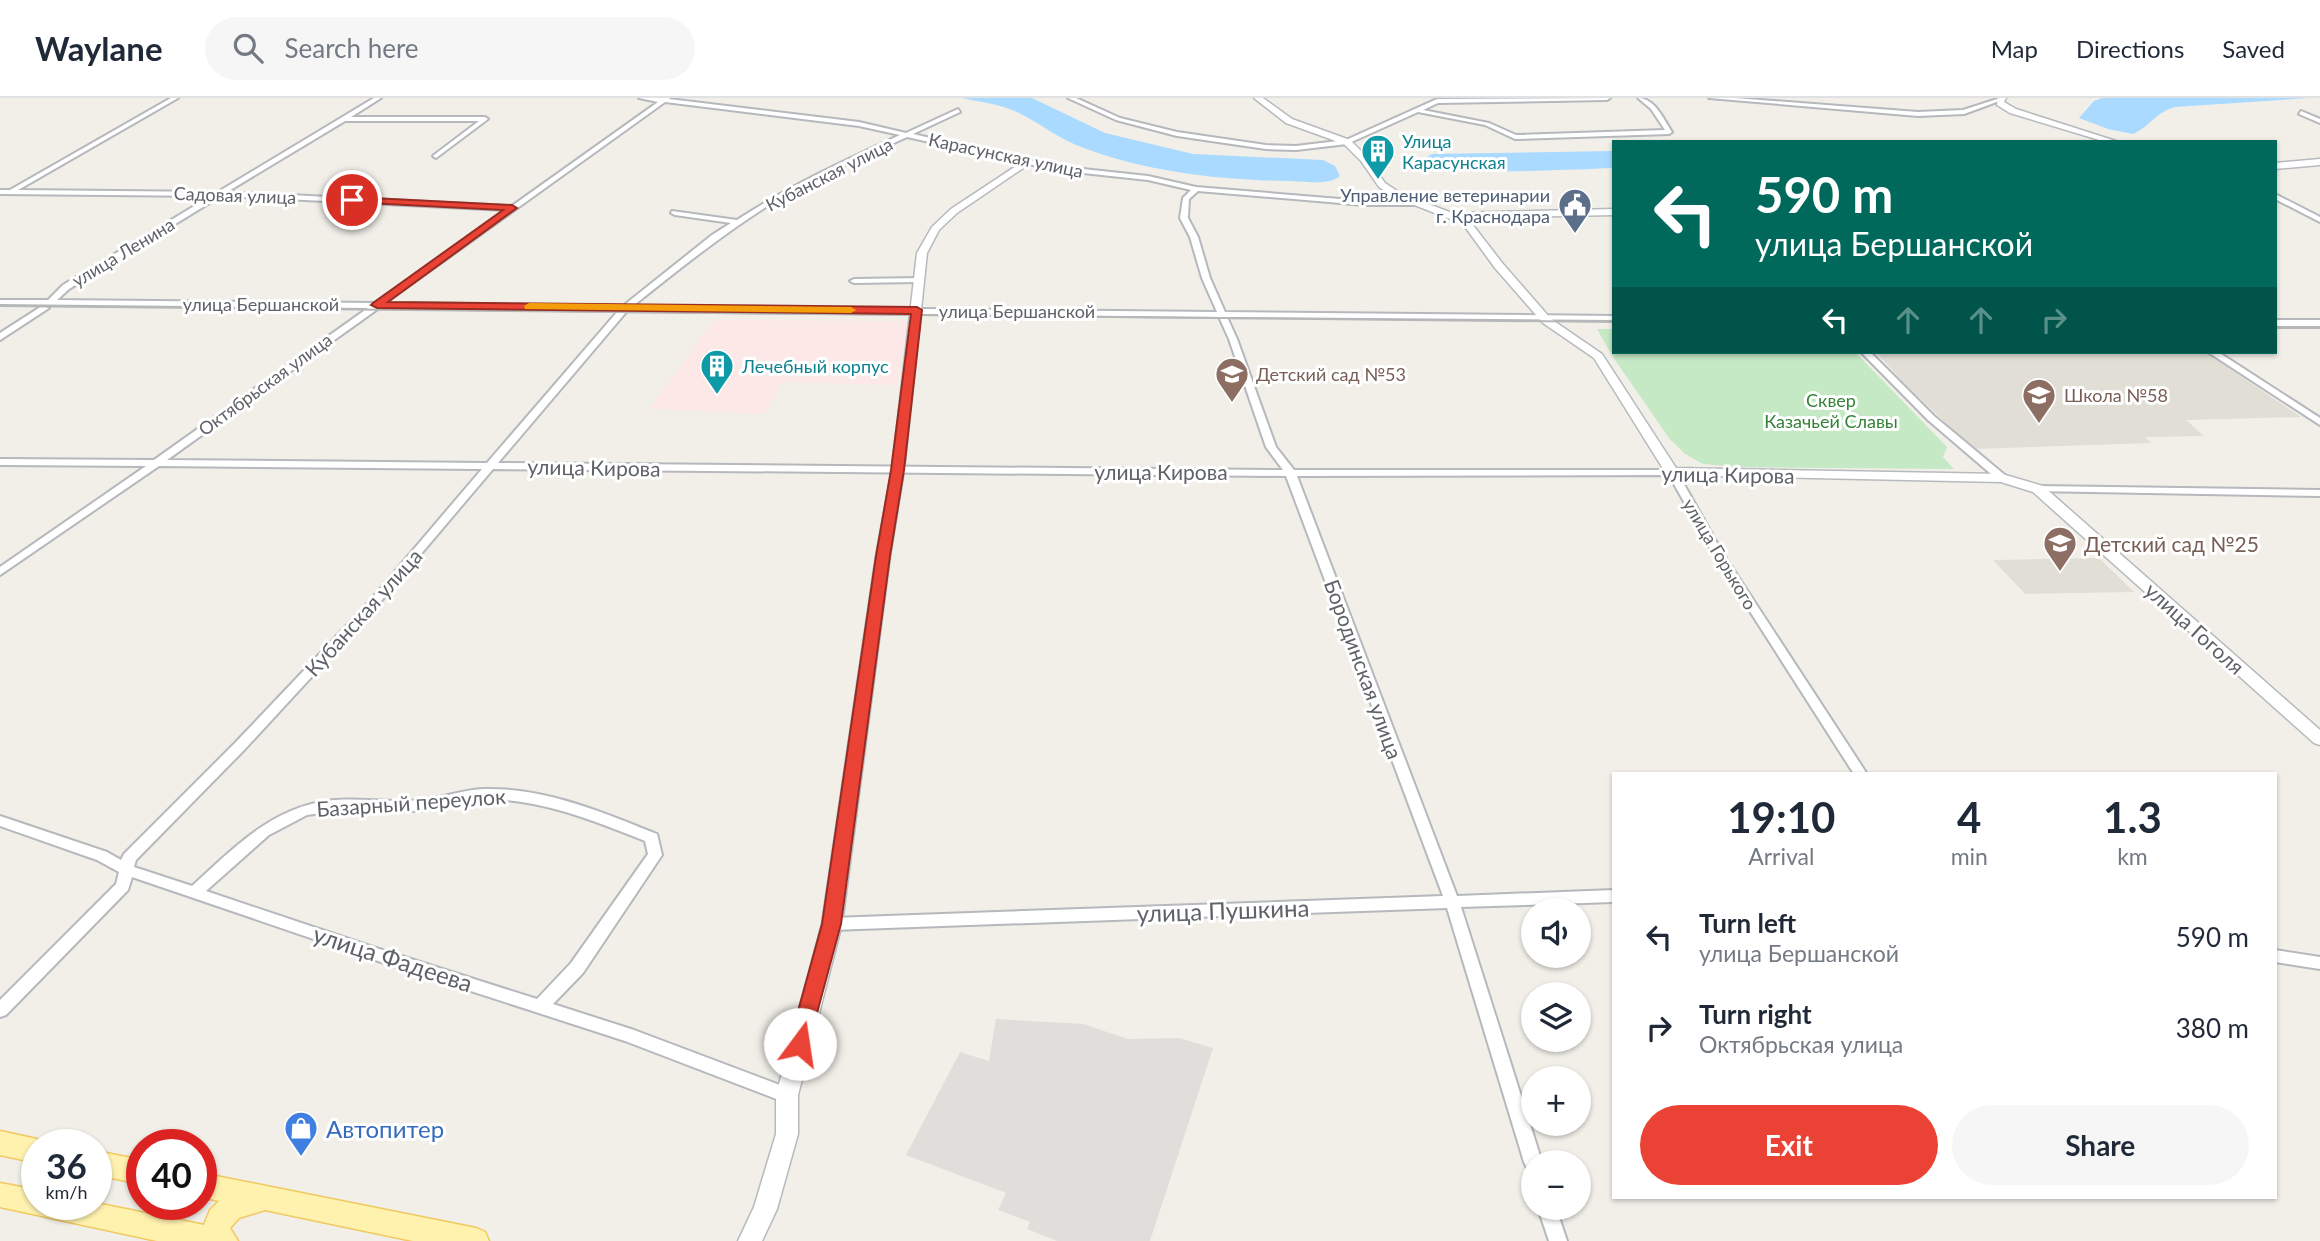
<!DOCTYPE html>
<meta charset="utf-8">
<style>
:root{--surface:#fff;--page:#f6f6f7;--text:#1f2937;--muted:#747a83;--line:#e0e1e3;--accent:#ea4335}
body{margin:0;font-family:Lato,sans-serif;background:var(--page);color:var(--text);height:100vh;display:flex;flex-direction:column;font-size:26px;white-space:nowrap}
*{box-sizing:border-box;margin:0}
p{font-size:23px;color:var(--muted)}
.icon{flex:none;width:38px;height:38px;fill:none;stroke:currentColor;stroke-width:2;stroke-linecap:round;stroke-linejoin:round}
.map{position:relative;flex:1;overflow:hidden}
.drawer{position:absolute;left:1612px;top:674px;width:665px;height:427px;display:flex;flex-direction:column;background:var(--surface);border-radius:0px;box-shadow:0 2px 5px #0004}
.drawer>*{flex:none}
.guide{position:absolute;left:1612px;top:42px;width:665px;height:214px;border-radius:0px;box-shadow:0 2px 5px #0004;background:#00695c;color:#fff;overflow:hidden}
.buttons{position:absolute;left:1521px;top:800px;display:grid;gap:14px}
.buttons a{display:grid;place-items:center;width:70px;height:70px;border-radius:50%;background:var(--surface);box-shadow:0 2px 5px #0004;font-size:35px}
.speed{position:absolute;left:21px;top:1031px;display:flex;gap:14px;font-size:35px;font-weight:700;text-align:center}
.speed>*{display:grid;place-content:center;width:91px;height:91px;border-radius:50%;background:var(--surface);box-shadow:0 2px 5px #0004;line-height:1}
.speed small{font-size:18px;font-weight:400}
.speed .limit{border:10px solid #d22;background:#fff;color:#111}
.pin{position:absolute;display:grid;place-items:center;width:60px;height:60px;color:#fff;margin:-30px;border:4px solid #fff;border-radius:50%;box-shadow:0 2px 7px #0007}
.me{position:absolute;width:77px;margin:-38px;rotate:14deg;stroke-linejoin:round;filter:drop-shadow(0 0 5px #0008)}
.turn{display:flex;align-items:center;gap:24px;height:147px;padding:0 28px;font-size:32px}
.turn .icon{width:91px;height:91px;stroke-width:2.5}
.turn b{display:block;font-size:49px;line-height:60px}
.lanes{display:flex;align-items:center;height:66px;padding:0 28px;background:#0003;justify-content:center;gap:35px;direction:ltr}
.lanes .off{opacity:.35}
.eta{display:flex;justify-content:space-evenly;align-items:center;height:119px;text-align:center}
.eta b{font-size:42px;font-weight:700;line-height:49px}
.cta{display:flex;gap:14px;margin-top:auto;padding:14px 28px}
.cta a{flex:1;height:80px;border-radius:42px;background:var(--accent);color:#fff;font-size:28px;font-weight:700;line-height:80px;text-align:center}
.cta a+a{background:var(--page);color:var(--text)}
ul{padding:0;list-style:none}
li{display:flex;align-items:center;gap:21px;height:91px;padding:0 28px}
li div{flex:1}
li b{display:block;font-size:26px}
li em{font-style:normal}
header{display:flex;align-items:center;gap:42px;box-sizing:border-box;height:98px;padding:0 35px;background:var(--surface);border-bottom:2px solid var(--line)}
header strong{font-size:33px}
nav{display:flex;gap:38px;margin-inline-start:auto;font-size:24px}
.search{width:490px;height:63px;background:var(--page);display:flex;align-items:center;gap:18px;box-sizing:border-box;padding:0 24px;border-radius:38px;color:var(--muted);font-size:26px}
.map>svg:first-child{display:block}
.industrial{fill:#e0deda}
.education{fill:#e1ded6}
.medical{fill:#fce8e6}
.green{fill:#c5e8c5}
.water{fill:#aadaff}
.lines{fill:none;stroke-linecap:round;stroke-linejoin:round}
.street-casing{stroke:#b5b8bc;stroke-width:4}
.secondary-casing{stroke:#b6babf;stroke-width:3}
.primary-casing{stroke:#f2c960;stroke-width:3}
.street{fill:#fff;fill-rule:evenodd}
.secondary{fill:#fff;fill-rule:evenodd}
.primary{fill:#fff2af;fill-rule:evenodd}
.tram{stroke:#b6b7b8;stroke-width:2}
.route{fill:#ea4335;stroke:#982c22;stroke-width:2}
.slow{fill:#f59e0b}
.labels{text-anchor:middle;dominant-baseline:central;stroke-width:6;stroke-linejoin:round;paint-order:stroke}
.far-culture-label{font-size:18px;fill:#0d838f;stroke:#fff;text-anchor:start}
.far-street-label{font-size:18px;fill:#5f6368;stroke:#fff}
.far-service-label{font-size:18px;fill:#4e5e75;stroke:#fff;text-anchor:end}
.far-education-label{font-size:18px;fill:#785e54;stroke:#fff;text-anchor:start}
.far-park-label{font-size:18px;fill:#348238;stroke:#fff}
.street-label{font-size:21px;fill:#5f6368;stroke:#fff}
.education-label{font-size:21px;fill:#785e54;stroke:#fff;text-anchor:start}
.near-street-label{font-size:24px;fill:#5f6368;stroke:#fff}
.near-shop-label{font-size:24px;fill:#366cbe;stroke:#fff;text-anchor:start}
</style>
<header>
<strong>Waylane</strong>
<div class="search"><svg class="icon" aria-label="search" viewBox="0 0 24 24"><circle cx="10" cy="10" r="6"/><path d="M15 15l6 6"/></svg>Search here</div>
<nav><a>Map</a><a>Directions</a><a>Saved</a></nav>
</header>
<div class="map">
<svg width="2320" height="1143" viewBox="0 0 2320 1143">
<rect width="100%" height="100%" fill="#f1efe8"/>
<path class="industrial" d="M 996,921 L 1083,926 L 1128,941 L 1179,940 L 1213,950 L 1150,1143 L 1057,1143 L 1027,1131 L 1030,1124 L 998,1112 L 1006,1095 L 906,1057 L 960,954 L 989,963 Z"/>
<g class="education">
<path d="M 1876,254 L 2205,254 L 2301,319 L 2186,322 L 2204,338 L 2145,339 L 2152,345 L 1973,351 L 1903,284 Z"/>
<path d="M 2099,460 L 2134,494 L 2025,496 L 1993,462 Z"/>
</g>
<path class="medical" d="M 714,222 L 908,223 L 897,287 L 783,284 L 765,314 L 760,316 L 649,311 Z"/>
<path class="green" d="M 1597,231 L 1613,231 L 1614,254 L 1855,254 L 1947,349 L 1943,359 L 1954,371 L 1737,369 L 1703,366 L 1685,356 L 1669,340 L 1613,259 Z"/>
<g class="water">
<path d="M 961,0 L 1032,0 L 1105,35 L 1193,56 L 1323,62 L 1335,68 L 1340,78 C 1329,88 1303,83 1288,83 C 1221,82 1147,74 1084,50 C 1061,42 1044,28 1023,17 C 1005,7 981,4 961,0 Z"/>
<path d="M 2102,0 L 2310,0 L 2175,9 C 2154,15 2151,28 2133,36 L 2108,31 L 2079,20 L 2094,3 Z"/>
<path d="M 1613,53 L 1613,70 C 1582,71 1430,79 1413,67 L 1432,56 Z"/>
</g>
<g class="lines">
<defs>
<g id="street">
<path d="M 171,0 L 178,0 L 18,92 L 218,94 L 374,0 L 381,0 L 351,19 L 485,19 L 488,21 L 436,60 L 433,58 L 434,57 L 479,23 L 345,23 L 227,94 L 512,108 L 658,4 L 639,0 L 670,0 L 669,1 L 859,24 L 906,35 L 958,11 L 960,14 L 913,36 L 1055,68 L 1148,78 L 1196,89 L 1364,103 L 1416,104 L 1418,105 L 1414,107 L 1364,107 L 1198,93 L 1189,101 L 1188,120 L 1198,139 L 1210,180 L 1225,214 L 1614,218 L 1614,222 L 1227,219 L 1237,241 L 1276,349 L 1294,372 L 1676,372 L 1722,454 L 1867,676 L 1854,676 L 1712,454 L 1669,377 L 1297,378 L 1457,798 L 1614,792 L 1614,804 L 1461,809 L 1542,1064 L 1533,1064 L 1533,1072 L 1527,1070 L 1524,1064 L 1447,810 L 832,832 L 827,830 L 824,826 L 827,822 L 832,820 L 1443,798 L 1286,378 L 493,371 L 376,509 L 245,651 L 136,762 L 134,769 L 192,788 C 235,749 274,707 335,702 C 363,700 392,705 420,702 C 441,700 462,692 483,691 C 544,689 602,714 657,736 L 662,757 L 583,875 L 553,906 L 634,932 L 793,992 L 796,997 L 793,1002 L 787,1005 L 625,943 L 372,861 L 132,779 L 128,792 L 6,917 L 0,919 L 0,902 L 116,786 L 119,774 L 97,762 L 0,728 L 0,718 L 107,754 L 121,762 L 124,756 L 235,645 L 368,505 L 482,371 L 159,368 L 0,477 L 0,469 L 146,368 L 0,367 L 0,361 L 154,362 L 368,210 L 0,206 L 0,202 L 48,202 L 63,187 L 211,98 L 0,96 L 0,92 L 10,92 ZM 665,4 L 859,28 L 900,37 C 844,63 789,88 737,122 L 672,113 L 671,115 L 675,117 L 731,125 L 712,137 L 623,208 L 385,205 ZM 907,39 L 1055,72 L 1148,82 L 1191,92 L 1183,100 L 1180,120 L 1190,139 L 1202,180 L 1217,214 L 633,208 C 678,172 723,136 772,105 C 814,79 862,60 907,39 ZM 221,98 L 506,112 L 375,205 L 57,202 L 69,191 ZM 379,210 L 618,213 L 487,365 L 167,362 ZM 627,213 L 1219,219 L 1229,241 L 1266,349 L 1283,372 L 498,365 ZM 483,701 C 541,701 592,722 645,743 L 648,756 L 571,865 L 537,901 L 373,849 L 206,793 L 269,737 L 307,717 L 349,711 L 419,713 Z"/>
<path d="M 1068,0 L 1076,0 L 1120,20 L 1177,34 L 1266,47 L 1296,48 L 1346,42 L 1437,1 L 1610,0 L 1607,2 L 1438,5 L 1423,12 L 1489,25 L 1516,37 L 1665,32 L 1651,11 L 1638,0 C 1655,0 1664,22 1672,34 L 1669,36 L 1515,41 L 1485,27 L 1418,14 L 1347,46 L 1296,52 L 1266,51 L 1177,38 L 1116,22 Z"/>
<path d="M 1709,0 L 1735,0 L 1918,14 L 1963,12 L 1997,1 L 2002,2 L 1964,16 L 1918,18 Z"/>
<path d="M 2301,13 L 2320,21 L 2320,25 L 2299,16 Z"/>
<path d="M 2275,96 L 2320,119 L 2320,124 L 2275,101 Z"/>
<path d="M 921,180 L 922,182 L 918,184 L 854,185 L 850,183 L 854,181 Z"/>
<path d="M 42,208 L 49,210 L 0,242 L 0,235 Z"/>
<rect x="2275" y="222" width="45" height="6"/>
<path d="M 1861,254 L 1870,254 L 1934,318 L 2006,378 L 2006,382 L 1998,382 L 1928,322 Z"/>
<path d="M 2208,254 L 2218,254 L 2320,320 L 2320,327 Z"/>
<path d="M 2038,388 L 2320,392 L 2320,398 L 2034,393 L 2034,389 Z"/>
<path d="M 2275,852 L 2320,859 L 2320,871 L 2275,864 Z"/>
<path d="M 1538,1110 L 1556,1110 L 1567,1143 L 1549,1143 Z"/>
</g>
<g id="secondary">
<path d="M 1254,0 L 1263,0 L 1292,21 L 1350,42 L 1367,59 L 1385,85 L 1400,95 L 1452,115 L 1614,111 L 1614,117 L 1463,120 L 1469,122 L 1503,166 L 1551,221 L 1602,256 L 1676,370 L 2002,376 L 2043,388 L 2320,632 L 2320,647 L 2314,645 L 2033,394 L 2001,384 L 1667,377 L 1594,260 L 1543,225 L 1495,170 L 1463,126 L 1394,99 L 1379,89 L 1361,63 L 1344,46 L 1286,25 Z"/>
<path d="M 1998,0 L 2006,0 L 2004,4 L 2016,11 L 2119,44 L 2106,44 L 2010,15 L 1997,7 Z"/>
<path d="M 2320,61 L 2320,67 L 2275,71 L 2275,65 Z"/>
<path d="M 1025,62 L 1032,64 L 957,115 L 939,132 L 927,155 L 904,372 L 890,458 L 842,826 L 798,997 L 798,1036 L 777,1111 L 762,1143 L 738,1143 L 754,1109 L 776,1036 L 776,997 L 822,826 L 876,458 L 892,372 L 917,155 L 932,129 L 951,111 Z"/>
</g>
<g id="primary">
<path d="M 0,1033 L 37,1041 L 47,1046 L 37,1046 L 37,1065 L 0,1057 Z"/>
<path d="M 96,1053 L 142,1062 L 142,1086 L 96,1077 Z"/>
<path d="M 201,1075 L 476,1130 L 485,1134 L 489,1143 L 413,1143 L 265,1112 L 239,1120 L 230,1130 L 238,1143 L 157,1143 L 0,1109 L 0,1085 L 37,1092 L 37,1106 L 96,1105 L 204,1127 L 210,1112 L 219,1103 L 201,1099 Z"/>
</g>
</defs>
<use href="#street" class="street-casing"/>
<use href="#secondary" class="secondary-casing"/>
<use href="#primary" class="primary-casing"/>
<use href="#street" class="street"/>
<use href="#secondary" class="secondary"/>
<use href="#primary" class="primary"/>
<g class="tram">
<path d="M 0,208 L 1614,224"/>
<path d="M 2275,230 L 2320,230"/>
</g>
</g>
<path class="route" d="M 352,99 L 512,107 L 517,110 L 388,204 L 917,209 L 922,212 L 904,372 L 890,458 L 841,826 L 807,952 L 800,955 L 792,952 L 789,946 L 822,826 L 876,458 L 891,372 L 911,216 L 377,210 L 371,207 L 373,205 L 503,112 L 349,104 L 349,100 Z"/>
<path class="slow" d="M 529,205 L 851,209 L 856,212 L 851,215 L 525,211 L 524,208 Z"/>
<defs>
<symbol id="building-pin" viewBox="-11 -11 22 30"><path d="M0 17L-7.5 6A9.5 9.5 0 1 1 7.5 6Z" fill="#0f9aa8" stroke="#fff"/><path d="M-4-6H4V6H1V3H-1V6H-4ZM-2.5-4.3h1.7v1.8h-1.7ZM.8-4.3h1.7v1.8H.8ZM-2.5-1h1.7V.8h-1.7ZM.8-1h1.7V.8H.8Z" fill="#fff"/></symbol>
<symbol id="civic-pin" viewBox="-11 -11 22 30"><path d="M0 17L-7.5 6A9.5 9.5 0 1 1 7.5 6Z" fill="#5c6f8a" stroke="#fff"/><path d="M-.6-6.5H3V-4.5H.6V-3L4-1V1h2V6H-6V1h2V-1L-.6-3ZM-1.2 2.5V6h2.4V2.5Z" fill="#fff"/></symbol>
<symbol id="school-pin" viewBox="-11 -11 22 30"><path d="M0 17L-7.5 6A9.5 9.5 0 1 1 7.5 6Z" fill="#8d6e63" stroke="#fff"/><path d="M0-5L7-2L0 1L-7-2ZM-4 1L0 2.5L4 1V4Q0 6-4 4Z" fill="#fff"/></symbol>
<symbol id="shop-pin" viewBox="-11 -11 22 30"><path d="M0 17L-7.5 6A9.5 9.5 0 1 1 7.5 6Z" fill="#3f7fe0" stroke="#fff"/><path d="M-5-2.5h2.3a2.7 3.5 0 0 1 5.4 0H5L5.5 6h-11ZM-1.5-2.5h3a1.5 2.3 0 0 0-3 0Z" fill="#fff"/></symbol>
</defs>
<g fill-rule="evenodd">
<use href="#building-pin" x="1359" y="34" width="38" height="52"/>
<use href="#civic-pin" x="1556" y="88" width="38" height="52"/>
<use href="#building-pin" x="698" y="249" width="38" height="52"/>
<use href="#school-pin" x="1213" y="257" width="38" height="52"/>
<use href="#school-pin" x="2020" y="278" width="38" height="52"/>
<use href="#school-pin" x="2041" y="426" width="38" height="52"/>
<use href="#shop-pin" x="282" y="1011" width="38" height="52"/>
</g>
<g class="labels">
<g class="far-culture-label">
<text x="1402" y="43">Улица<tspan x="1402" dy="21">Карасунская</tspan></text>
<text x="742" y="268">Лечебный корпус</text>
</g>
<g class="far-street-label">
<text transform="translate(1006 57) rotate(12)">Карасунская улица</text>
<text transform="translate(829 76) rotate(-27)">Кубанская улица</text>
<text transform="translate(235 97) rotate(2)">Садовая улица</text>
<text transform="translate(123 154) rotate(-31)">улица Ленина</text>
<text x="261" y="206">улица Бершанской</text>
<text x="1017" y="213">улица Бершанской</text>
<text transform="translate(265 286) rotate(-36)">Октябрьская улица</text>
<text transform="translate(1720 456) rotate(59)">улица Горького</text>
</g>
<g class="far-service-label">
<text x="1550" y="97">Управление ветеринарии<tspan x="1550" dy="21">г. Краснодара</tspan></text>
</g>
<g class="far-education-label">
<text x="1256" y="276">Детский сад №53</text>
<text x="2064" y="297">Школа №58</text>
</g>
<g class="far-park-label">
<text x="1831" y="302">Сквер<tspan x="1831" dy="21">Казачьей Славы</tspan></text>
</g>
<g class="street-label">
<text transform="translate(594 369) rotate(1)">улица Кирова</text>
<text x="1161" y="373">улица Кирова</text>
<text transform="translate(1728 376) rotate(1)">улица Кирова</text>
<text transform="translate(363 514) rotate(-48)">Кубанская улица</text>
<text transform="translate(2195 530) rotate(42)">улица Гоголя</text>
<text transform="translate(1364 571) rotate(70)">Бородинская улица</text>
<text transform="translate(411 704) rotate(-4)">Базарный переулок</text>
</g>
<g class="education-label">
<text x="2084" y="445">Детский сад №25</text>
</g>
<g class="near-street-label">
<text transform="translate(1223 812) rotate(-2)">улица Пушкина</text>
<text transform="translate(393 860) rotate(18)">улица Фадеева</text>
</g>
<g class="near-shop-label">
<text x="326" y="1030">Автопитер</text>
</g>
</g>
</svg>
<div class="buttons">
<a><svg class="icon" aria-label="sound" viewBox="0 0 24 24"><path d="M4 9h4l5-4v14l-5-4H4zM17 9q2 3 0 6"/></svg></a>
<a><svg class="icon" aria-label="layers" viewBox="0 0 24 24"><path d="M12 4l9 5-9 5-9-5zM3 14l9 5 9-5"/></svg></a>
<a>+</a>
<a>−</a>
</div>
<div class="speed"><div>36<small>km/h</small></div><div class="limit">40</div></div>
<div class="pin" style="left:352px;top:102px;background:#d93025"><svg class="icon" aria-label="arrive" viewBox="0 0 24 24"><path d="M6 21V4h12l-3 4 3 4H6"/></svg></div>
<svg class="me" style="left:800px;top:946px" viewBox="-20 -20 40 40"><circle r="19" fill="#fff"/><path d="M0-13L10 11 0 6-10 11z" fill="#ea4335"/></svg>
<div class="guide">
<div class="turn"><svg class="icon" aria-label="left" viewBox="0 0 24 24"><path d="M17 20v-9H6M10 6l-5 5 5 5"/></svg><div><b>590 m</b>улица Бершанской</div></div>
<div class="lanes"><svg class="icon" aria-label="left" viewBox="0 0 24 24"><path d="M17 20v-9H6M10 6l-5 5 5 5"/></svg><svg class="icon off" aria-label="ahead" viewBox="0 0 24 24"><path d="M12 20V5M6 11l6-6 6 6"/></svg><svg class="icon off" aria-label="ahead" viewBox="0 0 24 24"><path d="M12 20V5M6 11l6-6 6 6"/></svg><svg class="icon off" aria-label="right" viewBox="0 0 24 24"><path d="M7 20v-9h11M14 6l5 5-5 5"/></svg></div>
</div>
<section class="drawer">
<div class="eta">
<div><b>19:10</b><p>Arrival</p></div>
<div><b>4</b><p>min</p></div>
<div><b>1.3</b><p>km</p></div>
</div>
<ul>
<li><svg class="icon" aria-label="left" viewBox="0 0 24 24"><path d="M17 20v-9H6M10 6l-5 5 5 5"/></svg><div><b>Turn left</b><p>улица Бершанской</p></div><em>590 m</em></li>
<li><svg class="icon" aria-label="right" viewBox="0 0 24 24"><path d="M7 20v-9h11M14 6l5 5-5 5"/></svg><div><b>Turn right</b><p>Октябрьская улица</p></div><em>380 m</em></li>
</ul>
<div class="cta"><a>Exit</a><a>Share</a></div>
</section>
</div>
